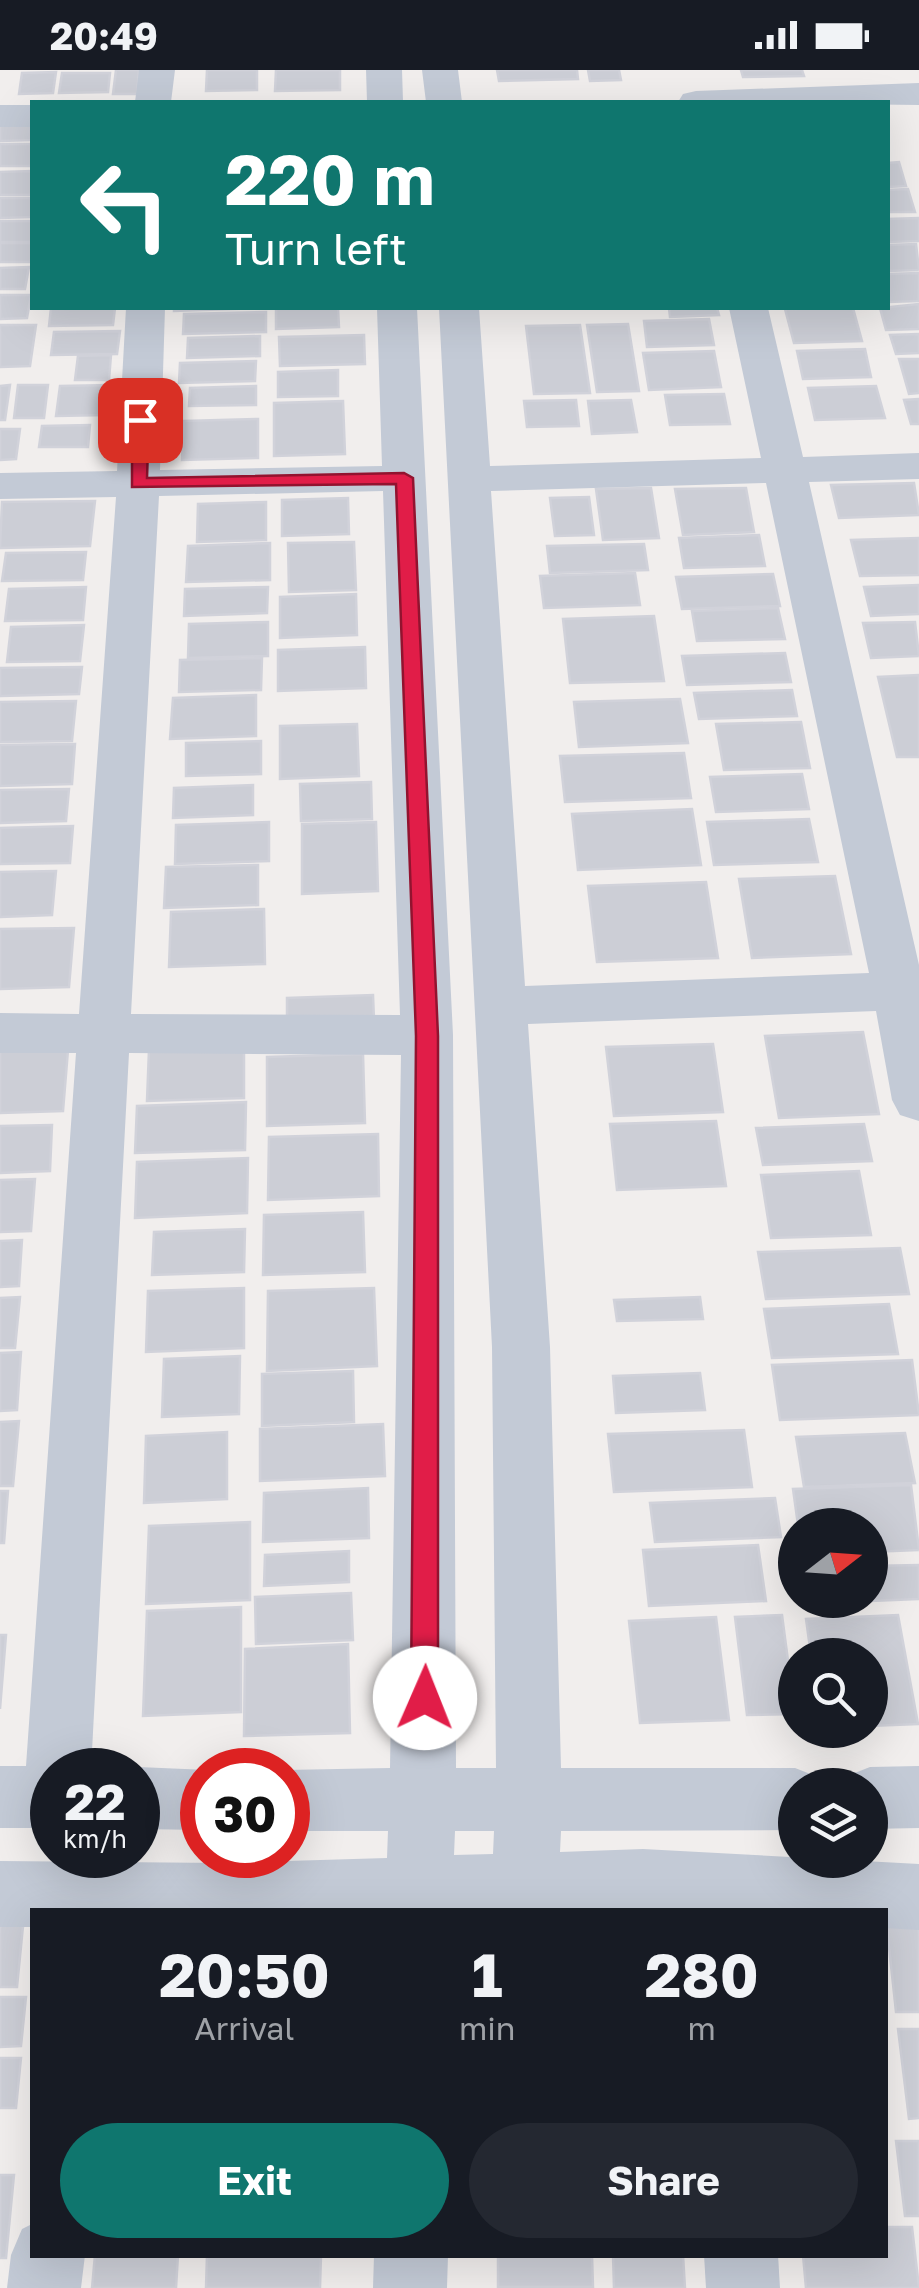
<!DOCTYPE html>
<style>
:root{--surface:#171b24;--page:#242831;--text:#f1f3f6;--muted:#9ea1a6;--accent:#0f766e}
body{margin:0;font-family:"Golos Text",sans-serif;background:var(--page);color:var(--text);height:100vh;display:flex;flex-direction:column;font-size:38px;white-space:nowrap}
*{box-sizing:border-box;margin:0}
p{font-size:32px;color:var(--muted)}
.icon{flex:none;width:55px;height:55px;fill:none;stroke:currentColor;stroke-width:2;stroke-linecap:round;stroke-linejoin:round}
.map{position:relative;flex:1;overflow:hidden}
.drawer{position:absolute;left:30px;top:1838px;width:858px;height:350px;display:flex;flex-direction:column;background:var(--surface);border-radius:0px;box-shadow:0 10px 40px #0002}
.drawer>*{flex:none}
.guide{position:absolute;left:30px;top:30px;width:860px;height:210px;border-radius:0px;box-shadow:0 10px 40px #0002;background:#0f766e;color:#fff;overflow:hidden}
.needle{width:65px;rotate:73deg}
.controls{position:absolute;left:778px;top:1438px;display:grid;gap:20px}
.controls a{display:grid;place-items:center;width:110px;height:110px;border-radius:50%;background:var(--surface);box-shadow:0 10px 40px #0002;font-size:50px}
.speed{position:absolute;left:30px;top:1678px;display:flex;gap:20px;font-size:50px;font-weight:700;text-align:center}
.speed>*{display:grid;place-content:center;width:130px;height:130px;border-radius:50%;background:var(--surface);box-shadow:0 10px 40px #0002;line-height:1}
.speed small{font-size:25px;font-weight:400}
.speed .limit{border:15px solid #d22;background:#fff;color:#111}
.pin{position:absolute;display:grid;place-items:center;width:85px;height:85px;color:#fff;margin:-42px;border-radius:20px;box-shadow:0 5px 15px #0006}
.me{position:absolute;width:110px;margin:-55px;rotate:1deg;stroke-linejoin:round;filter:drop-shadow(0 0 8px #0008)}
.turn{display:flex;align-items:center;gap:35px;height:210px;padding:0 30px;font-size:45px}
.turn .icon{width:130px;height:130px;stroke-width:2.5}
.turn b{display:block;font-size:70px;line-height:85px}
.eta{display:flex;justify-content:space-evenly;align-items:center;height:170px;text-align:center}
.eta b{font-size:60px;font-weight:700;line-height:70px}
.button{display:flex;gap:20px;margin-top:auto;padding:20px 30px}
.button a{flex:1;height:115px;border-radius:60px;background:var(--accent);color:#fff;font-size:40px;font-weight:700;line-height:115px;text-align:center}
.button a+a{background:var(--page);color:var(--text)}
.status{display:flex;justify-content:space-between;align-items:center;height:70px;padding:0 50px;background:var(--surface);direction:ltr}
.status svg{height:28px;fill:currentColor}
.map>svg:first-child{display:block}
.building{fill:#ccced6;stroke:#d1d2da;stroke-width:2.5}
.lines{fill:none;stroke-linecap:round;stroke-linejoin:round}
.minor{fill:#c3cad6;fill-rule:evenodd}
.route{fill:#e11d48;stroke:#92132f;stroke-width:2.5}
</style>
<div class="status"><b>20:49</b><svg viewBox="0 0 49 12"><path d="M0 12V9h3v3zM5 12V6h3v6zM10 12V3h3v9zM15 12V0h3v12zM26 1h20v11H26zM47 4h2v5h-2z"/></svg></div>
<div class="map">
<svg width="919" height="2218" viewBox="0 0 919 2218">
<rect width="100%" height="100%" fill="#f1eeed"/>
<g class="building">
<path d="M 116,0 L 139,0 L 137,24 L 113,24 Z"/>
<path d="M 207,0 L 257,0 L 257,20 L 206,21 Z"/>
<path d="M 276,0 L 340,0 L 340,20 L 275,21 Z"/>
<path d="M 497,0 L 577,0 L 578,9 L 499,11 Z"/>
<path d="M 588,0 L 619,0 L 621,10 L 590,11 Z"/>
<path d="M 741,0 L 802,0 L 804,6 L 743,7 Z"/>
<path d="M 56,2 L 53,23 L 19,24 L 22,3 Z"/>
<path d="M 62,3 L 110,3 L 108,22 L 59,23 Z"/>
<path d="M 0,54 L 32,54 L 32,70 L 0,71 Z"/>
<rect x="0" y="74" width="32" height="22"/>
<path d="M 899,92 L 906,116 L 888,117 L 888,93 Z"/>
<path d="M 32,101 L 32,125 L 0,125 L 0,102 Z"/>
<path d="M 908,119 L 915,142 L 888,142 L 888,120 Z"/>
<path d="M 0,128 L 32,128 L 32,147 L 0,148 Z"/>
<path d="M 919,148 L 919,171 L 888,172 L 888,149 Z"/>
<rect x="0" y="151" width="32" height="21"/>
<path d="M 0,173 L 32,173 L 31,192 L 0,192 Z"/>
<path d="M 916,174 L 919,200 L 888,201 L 888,175 Z"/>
<path d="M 29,197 L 25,219 L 0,219 L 0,198 Z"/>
<path d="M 919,203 L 919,231 L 888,232 L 888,204 Z"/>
<path d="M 0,225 L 31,225 L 27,248 L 0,249 Z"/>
<path d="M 919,234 L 919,259 L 886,260 L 880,238 Z"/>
<path d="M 51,238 L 115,238 L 113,255 L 49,256 Z"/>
<path d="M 174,238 L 262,238 L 174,241 Z"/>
<path d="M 276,238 L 338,238 L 339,257 L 276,259 Z"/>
<path d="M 669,238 L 717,238 L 719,245 L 670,247 Z"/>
<path d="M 853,238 L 862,271 L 794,273 L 785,239 Z"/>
<path d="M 266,242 L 266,262 L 183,264 L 184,244 Z"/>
<path d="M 709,249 L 714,275 L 647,277 L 644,251 Z"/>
<path d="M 628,254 L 639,321 L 597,322 L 587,255 Z"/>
<path d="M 0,255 L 36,255 L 30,296 L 0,297 Z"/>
<path d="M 580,255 L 590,323 L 534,324 L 526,256 Z"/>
<path d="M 120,261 L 117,284 L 51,285 L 54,262 Z"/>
<path d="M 919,264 L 919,283 L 896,284 L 890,265 Z"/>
<path d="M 364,265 L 365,294 L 280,296 L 279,267 Z"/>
<path d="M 260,266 L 260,286 L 187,288 L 188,268 Z"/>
<path d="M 865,279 L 871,307 L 803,309 L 797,281 Z"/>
<path d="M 714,281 L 721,317 L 649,320 L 643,283 Z"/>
<path d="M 111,285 L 109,310 L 75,310 L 78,286 Z"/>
<path d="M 899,289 L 919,289 L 919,323 L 909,324 Z"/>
<path d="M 256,291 L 255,311 L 179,313 L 180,293 Z"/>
<path d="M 338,300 L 338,326 L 278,327 L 278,302 Z"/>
<path d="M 10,315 L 5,350 L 0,350 L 0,316 Z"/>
<path d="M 18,315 L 48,315 L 44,348 L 14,348 Z"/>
<path d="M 110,315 L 107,345 L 56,346 L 60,316 Z"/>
<path d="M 256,316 L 256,335 L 189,336 L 190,318 Z"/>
<path d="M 876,316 L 885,348 L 815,350 L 808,318 Z"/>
<path d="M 724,324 L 730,354 L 670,355 L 665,325 Z"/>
<path d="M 919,329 L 919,354 L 911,354 L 904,330 Z"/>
<path d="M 576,330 L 579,356 L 527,357 L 524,331 Z"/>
<path d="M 631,330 L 637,362 L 592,364 L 588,331 Z"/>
<path d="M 343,331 L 345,384 L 274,386 L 274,333 Z"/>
<path d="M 258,349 L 258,388 L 182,390 L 184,351 Z"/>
<path d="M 90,355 L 88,377 L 39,377 L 42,356 Z"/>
<path d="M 0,359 L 20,359 L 16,389 L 0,390 Z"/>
<path d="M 914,413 L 919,445 L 839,448 L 831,415 Z"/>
<path d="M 651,418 L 659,468 L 603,470 L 596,419 Z"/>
<path d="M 746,418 L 754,462 L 683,465 L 675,419 Z"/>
<path d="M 589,427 L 594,465 L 555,466 L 550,428 Z"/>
<path d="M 348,428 L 349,464 L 282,466 L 282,430 Z"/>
<path d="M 95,431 L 90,476 L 0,478 L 2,432 Z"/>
<path d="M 266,432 L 266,470 L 197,472 L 198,434 Z"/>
<path d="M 759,465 L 765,496 L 684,498 L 679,468 Z"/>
<path d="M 919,468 L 919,505 L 860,506 L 851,470 Z"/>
<path d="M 354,472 L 356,520 L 289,522 L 288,473 Z"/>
<path d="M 270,473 L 270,510 L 186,512 L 188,476 Z"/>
<path d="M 644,474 L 648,500 L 550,503 L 547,476 Z"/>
<path d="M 86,482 L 83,510 L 2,511 L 6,483 Z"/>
<path d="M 635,503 L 640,535 L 544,538 L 540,506 Z"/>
<path d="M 773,504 L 780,536 L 682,539 L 676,507 Z"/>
<path d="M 919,515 L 919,544 L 871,546 L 864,517 Z"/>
<path d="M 86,517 L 83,550 L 5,551 L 9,519 Z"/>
<path d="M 268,517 L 267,543 L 184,546 L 185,519 Z"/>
<path d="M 356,524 L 357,565 L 280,568 L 280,527 Z"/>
<path d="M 778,538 L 785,569 L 697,571 L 692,541 Z"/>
<path d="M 654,546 L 664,611 L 570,613 L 563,549 Z"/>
<path d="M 268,552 L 268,586 L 188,588 L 189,554 Z"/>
<path d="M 915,552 L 919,586 L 871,588 L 863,553 Z"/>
<path d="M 84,555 L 80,591 L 7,592 L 11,557 Z"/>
<path d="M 365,577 L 366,618 L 278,621 L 278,580 Z"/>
<path d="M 785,583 L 791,612 L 687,615 L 682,586 Z"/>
<path d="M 262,588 L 261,620 L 179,622 L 180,590 Z"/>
<path d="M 82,597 L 79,624 L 0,626 L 0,598 Z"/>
<path d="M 919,605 L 919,687 L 897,687 L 878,607 Z"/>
<path d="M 792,620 L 797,646 L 699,649 L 694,623 Z"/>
<path d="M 256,625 L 256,666 L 170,669 L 173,628 Z"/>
<path d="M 680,629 L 688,673 L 579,677 L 574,632 Z"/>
<path d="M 76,631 L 72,671 L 0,672 L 0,632 Z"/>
<path d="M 801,652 L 810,698 L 724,700 L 716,654 Z"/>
<path d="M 357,654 L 359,706 L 280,709 L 280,656 Z"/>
<path d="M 261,671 L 261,704 L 186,706 L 186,673 Z"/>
<path d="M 75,674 L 72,714 L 0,716 L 0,675 Z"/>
<path d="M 684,683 L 691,728 L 565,732 L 560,686 Z"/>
<path d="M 802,704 L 809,739 L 716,742 L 710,707 Z"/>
<path d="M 371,712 L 372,749 L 301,751 L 300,714 Z"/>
<path d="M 253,715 L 253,745 L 173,748 L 174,718 Z"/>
<path d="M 69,719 L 66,751 L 0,753 L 0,720 Z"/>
<path d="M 692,739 L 701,795 L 578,800 L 572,744 Z"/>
<path d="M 809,749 L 818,792 L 714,795 L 707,752 Z"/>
<path d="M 269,752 L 269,791 L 175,794 L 176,755 Z"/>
<path d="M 376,752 L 378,821 L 302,824 L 302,754 Z"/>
<path d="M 73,756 L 70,793 L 0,794 L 0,758 Z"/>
<path d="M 258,795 L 258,835 L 164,838 L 166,797 Z"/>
<path d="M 56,801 L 52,845 L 0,847 L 0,802 Z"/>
<path d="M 835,806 L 851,884 L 752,888 L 739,809 Z"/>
<path d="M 706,812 L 718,888 L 597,892 L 588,816 Z"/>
<path d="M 264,839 L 265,894 L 169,897 L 171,842 Z"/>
<path d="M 74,858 L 69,917 L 0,919 L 0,859 Z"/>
<path d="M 373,925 L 374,950 L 287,953 L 287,928 Z"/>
<path d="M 863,962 L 879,1044 L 779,1048 L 765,966 Z"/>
<path d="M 69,968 L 63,1041 L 0,1043 L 0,971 Z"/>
<path d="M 713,974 L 723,1042 L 614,1046 L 606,977 Z"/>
<path d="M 244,977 L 244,1028 L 147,1031 L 149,980 Z"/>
<path d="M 363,984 L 365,1053 L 267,1056 L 267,987 Z"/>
<path d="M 246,1032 L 245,1080 L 135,1083 L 137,1036 Z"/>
<path d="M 716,1051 L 726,1116 L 617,1120 L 610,1054 Z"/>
<path d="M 864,1054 L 872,1091 L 763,1095 L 756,1058 Z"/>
<path d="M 52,1055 L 50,1101 L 0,1103 L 0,1056 Z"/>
<path d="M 378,1064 L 379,1126 L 268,1130 L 269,1067 Z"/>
<path d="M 248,1088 L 247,1143 L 135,1148 L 137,1092 Z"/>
<path d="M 859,1101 L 871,1165 L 771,1168 L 761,1105 Z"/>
<path d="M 35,1109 L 31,1161 L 0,1162 L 0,1110 Z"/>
<path d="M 363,1142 L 365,1202 L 263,1205 L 264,1145 Z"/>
<path d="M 245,1159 L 244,1202 L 152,1205 L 154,1162 Z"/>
<path d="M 22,1170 L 19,1216 L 0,1217 L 0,1171 Z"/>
<path d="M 900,1178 L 909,1224 L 766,1229 L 758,1182 Z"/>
<path d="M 244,1218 L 244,1278 L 146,1282 L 148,1221 Z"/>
<path d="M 374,1218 L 377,1296 L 267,1301 L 268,1221 Z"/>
<path d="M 20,1227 L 15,1278 L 0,1278 L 0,1228 Z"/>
<path d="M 700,1227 L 703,1249 L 617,1251 L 614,1230 Z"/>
<path d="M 889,1234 L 898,1284 L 772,1288 L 764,1239 Z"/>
<path d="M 21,1282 L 17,1340 L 0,1341 L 0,1283 Z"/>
<path d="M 240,1286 L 239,1344 L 162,1347 L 164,1289 Z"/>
<path d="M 912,1290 L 919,1345 L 780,1350 L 772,1295 Z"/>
<path d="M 353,1301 L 354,1352 L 262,1356 L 262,1304 Z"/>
<path d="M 700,1303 L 705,1340 L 616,1343 L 613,1306 Z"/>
<path d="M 19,1351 L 13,1416 L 0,1416 L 0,1352 Z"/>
<path d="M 383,1354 L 385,1406 L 260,1411 L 260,1359 Z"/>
<path d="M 744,1360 L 752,1417 L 614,1422 L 608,1364 Z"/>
<path d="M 227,1362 L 227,1429 L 144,1433 L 146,1366 Z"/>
<path d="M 905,1363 L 915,1413 L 804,1417 L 796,1367 Z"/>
<path d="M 911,1415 L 919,1480 L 870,1482 L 870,1455 L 798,1455 L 793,1419 Z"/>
<path d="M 368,1418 L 369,1468 L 263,1472 L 264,1423 Z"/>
<path d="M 0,1421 L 8,1421 L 4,1473 L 0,1473 Z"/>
<path d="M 775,1428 L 781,1467 L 655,1472 L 650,1433 Z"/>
<path d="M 250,1452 L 250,1530 L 146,1534 L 149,1456 Z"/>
<path d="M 758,1475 L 766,1531 L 649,1536 L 643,1480 Z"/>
<path d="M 349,1481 L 349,1512 L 264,1516 L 265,1485 Z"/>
<path d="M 919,1495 L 919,1529 L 798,1534 L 798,1530 L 870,1530 L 870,1496 Z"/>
<path d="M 351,1523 L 353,1570 L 256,1574 L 255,1527 Z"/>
<path d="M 241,1537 L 241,1642 L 143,1646 L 147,1541 Z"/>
<path d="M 782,1545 L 795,1644 L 747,1645 L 735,1547 Z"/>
<path d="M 898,1545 L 918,1654 L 870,1656 L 870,1585 L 811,1585 L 806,1549 Z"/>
<path d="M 716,1547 L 729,1650 L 640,1653 L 629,1551 Z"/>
<path d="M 0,1565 L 6,1565 L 0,1639 Z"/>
<path d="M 348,1574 L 350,1663 L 244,1666 L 245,1579 Z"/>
<path d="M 0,1836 L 25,1836 L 17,1917 L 0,1917 Z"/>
<path d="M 919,1839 L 919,1942 L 896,1942 L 885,1840 Z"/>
<path d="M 0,1927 L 26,1927 L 21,1976 L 0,1977 Z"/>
<path d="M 898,1959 L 919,1959 L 919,2048 L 909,2049 Z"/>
<path d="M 0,1988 L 21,1988 L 16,2038 L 0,2038 Z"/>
<path d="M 896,2071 L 919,2071 L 919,2146 L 905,2146 Z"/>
<path d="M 0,2105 L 14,2105 L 6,2188 L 0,2188 Z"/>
<path d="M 885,2157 L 912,2157 L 919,2218 L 806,2218 L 803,2185 L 885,2185 Z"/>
<path d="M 95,2185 L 178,2185 L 176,2218 L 92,2218 Z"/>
<path d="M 207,2185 L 321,2185 L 320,2218 L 206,2218 Z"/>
<path d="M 498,2185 L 592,2185 L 593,2217 L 498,2217 Z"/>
<path d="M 613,2185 L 683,2185 L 685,2218 L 614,2218 Z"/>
</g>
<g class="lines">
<g class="minor">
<path d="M 139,0 L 175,0 L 171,32 L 135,32 Z"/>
<path d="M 366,0 L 402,0 L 403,32 L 367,32 Z"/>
<path d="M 422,0 L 458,0 L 462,32 L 426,32 Z"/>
<path d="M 919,13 L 919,35 L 678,32 L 683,24 L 696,21 Z"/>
<rect x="0" y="35" width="32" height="22"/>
<path d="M 126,238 L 165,238 L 160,400 L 382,396 L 377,238 L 417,238 L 453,965 L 456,1698 L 496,1698 L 492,1277 L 439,238 L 479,238 L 490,396 L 761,388 L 729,238 L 768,238 L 803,387 L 919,383 L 919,409 L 809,412 L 919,895 L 919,1051 L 900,1045 L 892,1030 L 876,941 L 528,954 L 550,1277 L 561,1698 L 795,1698 L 818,1707 L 822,1715 L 795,1715 L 795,1760 L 561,1761 L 560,1782 L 643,1779 L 919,1794 L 919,1860 L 885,1858 L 885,1840 L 32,1840 L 32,1857 L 0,1857 L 0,1791 L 223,1793 L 387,1788 L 388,1761 L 288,1761 L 285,1700 L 390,1698 L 401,985 L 129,983 L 91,1700 L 52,1700 L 52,1758 L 0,1758 L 0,1696 L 26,1696 L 76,983 L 0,983 L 0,943 L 79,944 L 116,427 L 0,429 L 0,403 L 117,401 ZM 766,413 L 869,903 L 525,916 L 491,421 ZM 383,421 L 400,945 L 131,944 L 159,426 ZM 455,1761 L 494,1761 L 493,1784 L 454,1785 Z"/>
<path d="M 919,1696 L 919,1758 L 870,1759 L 870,1715 L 843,1715 L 847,1706 L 870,1697 Z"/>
<path d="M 138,1697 L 208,1700 L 202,1700 L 202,1760 L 138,1759 L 138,1700 L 130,1700 Z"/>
<path d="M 32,2154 L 32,2185 L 85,2185 L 81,2218 L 7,2218 L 11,2185 L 22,2159 Z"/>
<path d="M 374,2185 L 448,2185 L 447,2218 L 373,2218 Z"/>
<path d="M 704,2185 L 778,2185 L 780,2218 L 706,2218 Z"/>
</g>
</g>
<path class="route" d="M 140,345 L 149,350 L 147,408 L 404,403 L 413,408 L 438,966 L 438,1628 L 434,1637 L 425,1640 L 415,1637 L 411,1628 L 416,966 L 396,414 L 132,417 L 132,350 Z"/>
</svg>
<div class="controls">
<a><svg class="needle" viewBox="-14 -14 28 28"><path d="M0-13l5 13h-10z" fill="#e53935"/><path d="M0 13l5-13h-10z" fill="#9ea1a6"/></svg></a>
<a><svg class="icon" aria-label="search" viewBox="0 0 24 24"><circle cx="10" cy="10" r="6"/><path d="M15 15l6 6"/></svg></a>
<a><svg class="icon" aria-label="layers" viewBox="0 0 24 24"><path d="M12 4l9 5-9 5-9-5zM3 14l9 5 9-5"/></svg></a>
</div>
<div class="speed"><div>22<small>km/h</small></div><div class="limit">30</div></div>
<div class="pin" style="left:140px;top:350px;background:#d93025"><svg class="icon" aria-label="arrive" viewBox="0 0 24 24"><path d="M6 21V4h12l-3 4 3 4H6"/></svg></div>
<svg class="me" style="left:425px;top:1628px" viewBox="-20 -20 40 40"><circle r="19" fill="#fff"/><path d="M0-13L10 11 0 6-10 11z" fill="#e11d48"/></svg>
<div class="guide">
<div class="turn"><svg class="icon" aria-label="left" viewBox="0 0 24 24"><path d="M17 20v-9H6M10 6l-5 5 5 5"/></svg><div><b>220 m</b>Turn left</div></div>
</div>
<section class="drawer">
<div class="eta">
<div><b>20:50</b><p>Arrival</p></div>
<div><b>1</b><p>min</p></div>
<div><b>280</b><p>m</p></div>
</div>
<div class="button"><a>Exit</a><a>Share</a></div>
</section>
</div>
